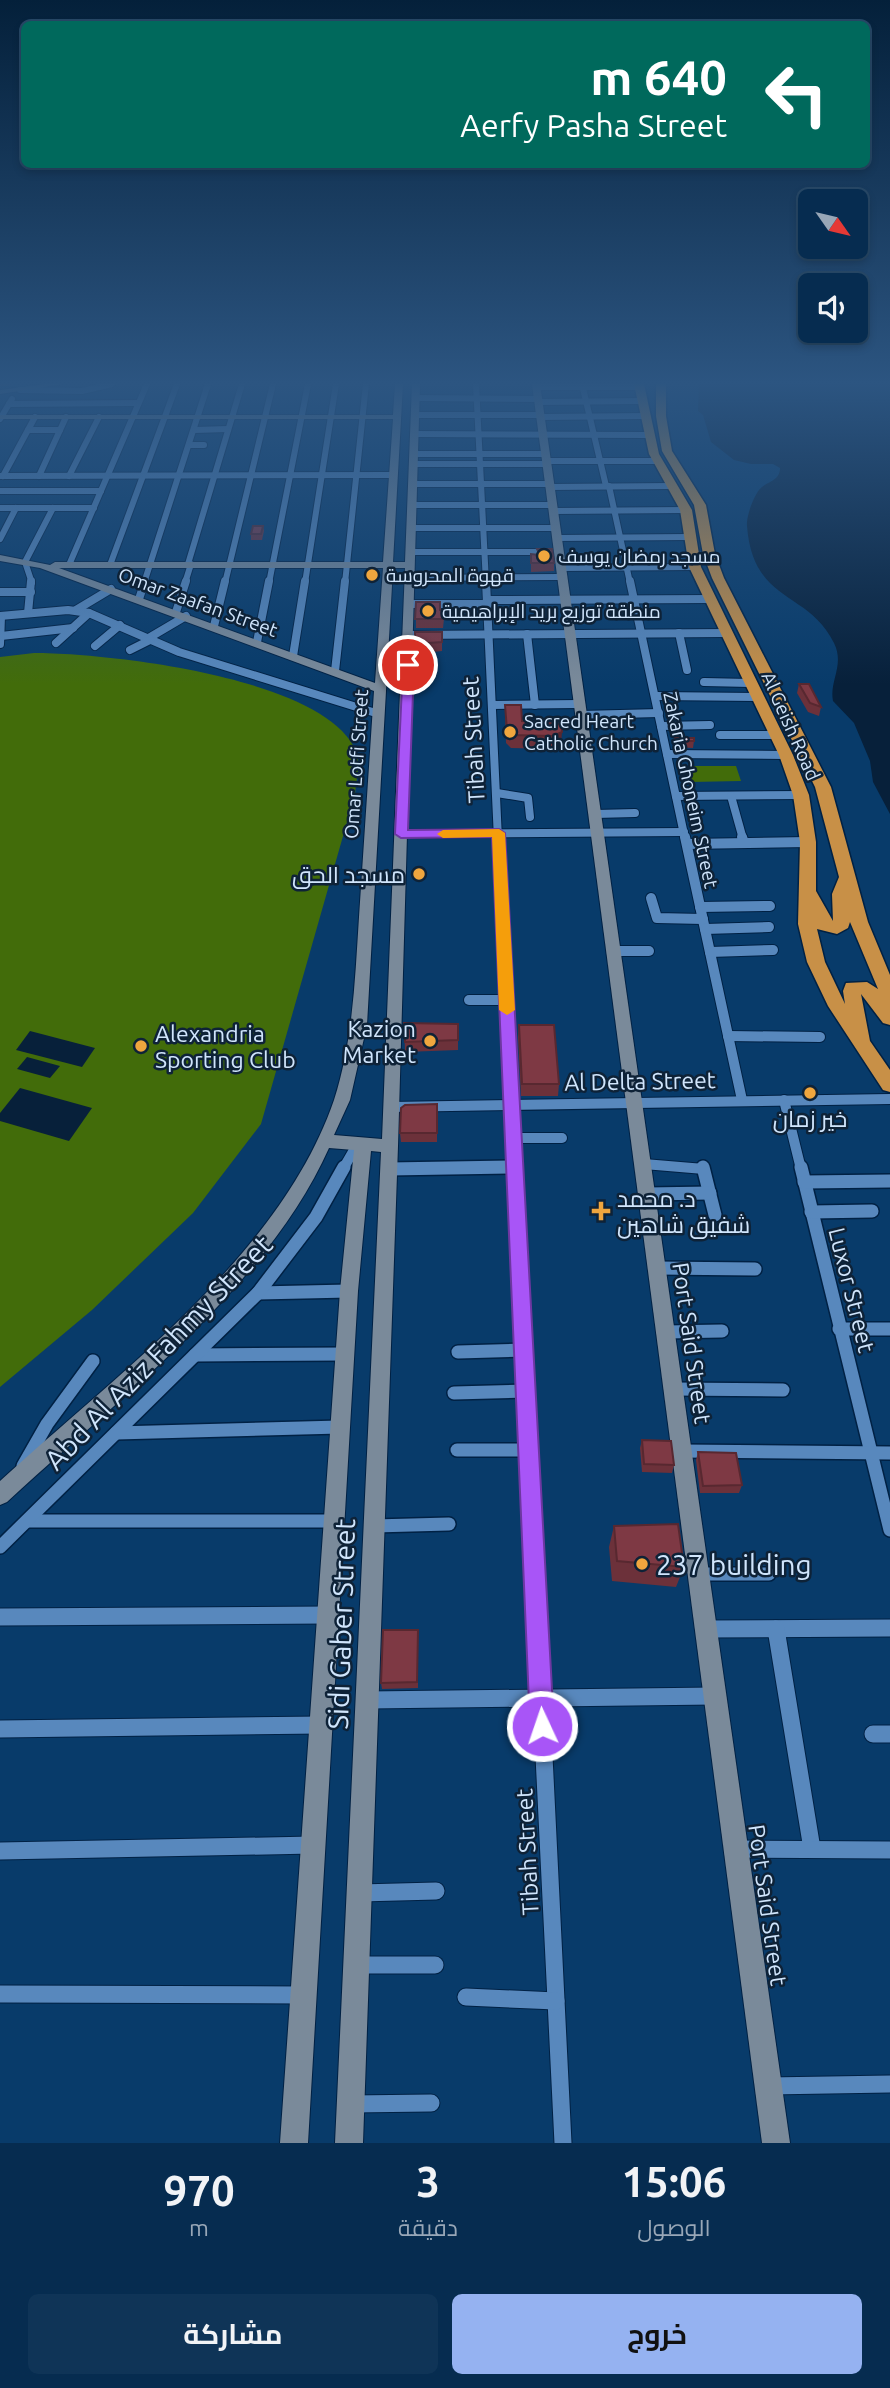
<!DOCTYPE html>
<html lang="ar">
<meta charset="utf-8">
<style>
:root{--surface:#062c50;--page:#0f3457;--text:#f1f3f6;--muted:#98a7b7;--line:#274867;--accent:#95b2f1}
body{margin:0;font-family:Ubuntu,Cairo,sans-serif;background:var(--page);color:var(--text);direction:rtl;height:100vh;display:flex;flex-direction:column;font-size:26px;white-space:nowrap}
*{box-sizing:border-box;margin:0}
p{font-size:23px;color:var(--muted)}
.icon{flex:none;width:38px;height:38px;fill:none;stroke:currentColor;stroke-width:2;stroke-linecap:round;stroke-linejoin:round}
.map{position:relative;height:2143px;overflow:hidden;direction:ltr}
.drawer{display:flex;flex-direction:column;background:var(--surface);flex:1}
.drawer>*{flex:none}
.guide{position:absolute;left:21px;top:21px;width:849px;height:147px;border-radius:10px;box-shadow:0 4px 10px #0003,0 0 0 2px var(--line);direction:rtl;background:#00695c;color:#fff;overflow:hidden}
.needle{width:46px;rotate:124deg}
.buttons{position:absolute;left:798px;top:189px;display:grid;gap:14px}
.buttons a{display:grid;place-items:center;width:70px;height:70px;border-radius:10px;background:var(--surface);box-shadow:0 4px 10px #0003,0 0 0 2px var(--line);font-size:35px}
.pin{position:absolute;display:grid;place-items:center;width:60px;height:60px;color:#fff;margin:-30px;border:4px solid #fff;border-radius:50%;box-shadow:0 2px 7px #0007}
.me{position:absolute;width:77px;margin:-38px;rotate:357deg;stroke-linejoin:round;filter:drop-shadow(0 0 5px #0008)}
.turn{display:flex;align-items:center;gap:24px;height:147px;padding:0 28px;font-size:32px}
.turn .icon{width:91px;height:91px;stroke-width:2.5}
.turn b{display:block;font-size:49px;line-height:60px}
.eta{display:flex;justify-content:space-evenly;align-items:center;height:119px;text-align:center}
.eta b{font-size:42px;font-weight:700;line-height:49px}
.primary-button{display:flex;gap:14px;margin-top:auto;padding:14px 28px}
.primary-button a{flex:1;height:80px;border-radius:10px;background:var(--accent);color:#111;font-size:28px;font-weight:700;line-height:80px;text-align:center}
.primary-button a+a{background:var(--page);color:var(--text)}
.map>svg:first-child{display:block}
.green{fill:#426c0a}
.water{fill:#07203a}
.lines{fill:none;stroke-linecap:round;stroke-linejoin:round}
.street-far4-casing{stroke:#002144;stroke-width:8}
.street-far3-casing{stroke:#002144;stroke-width:10}
.street-far2-casing{stroke:#002144;stroke-width:12}
.street-far1-casing{stroke:#002144;stroke-width:16}
.street-casing{stroke:#002144;stroke-width:19}
.secondary-casing{stroke:#002144;stroke-width:2}
.highway-casing{stroke:#002144;stroke-width:3}
.street-far4{stroke:#5888bd;stroke-width:6}
.street-far3{stroke:#5888bd;stroke-width:8}
.street-far2{stroke:#5888bd;stroke-width:10}
.street-far1{stroke:#5888bd;stroke-width:13}
.street{stroke:#5888bd;stroke-width:17}
.secondary{fill:#7a8a9a;fill-rule:evenodd}
.highway{fill:#c89047;fill-rule:evenodd}
.wall{fill:#6c313a}
.shaded-wall{fill:#582830}
.building{fill:#7e3944;stroke:#582830;stroke-width:2}
.route{fill:#a855f7;stroke:#6d37a1;stroke-width:2}
.slow{fill:#f59e0b}
.poi-dot{fill:#f0a63e;stroke:#0e2237;stroke-width:2.5}
.labels{text-anchor:middle;dominant-baseline:central;stroke-width:5;stroke-linejoin:round;paint-order:stroke}
.far-poi-label{font-size:19px;fill:#d0e5fc;stroke:#0e2237;text-anchor:start}
.far-street-label{font-size:19px;fill:#d0e5fc;stroke:#0e2237}
.street-label{font-size:23px;fill:#d0e5fc;stroke:#0e2237}
.poi-label{font-size:23px;fill:#d0e5fc;stroke:#0e2237;text-anchor:end}
.near-street-label{font-size:28px;fill:#d0e5fc;stroke:#0e2237}
.near-poi-label{font-size:28px;fill:#d0e5fc;stroke:#0e2237;text-anchor:start}
</style>
<div class="map">
<svg width="890" height="2143" viewBox="0 0 890 2143">
<rect width="100%" height="100%" fill="#083b6a"/>
<g class="green">
<path d="M 34,653 C 107,653 325,677 356,751 C 361,762 356,782 355,794 L 261,1124 L 193,1213 L 92,1310 L 0,1387 L 0,657 Z"/>
<path d="M 688,766 L 736,766 L 741,781 L 691,782 Z"/>
</g>
<g class="water">
<path d="M 699,384 L 890,384 L 890,814 L 873,782 L 870,761 L 854,723 L 833,701 C 829,681 845,665 834,643 C 808,590 753,604 747,526 C 746,517 753,498 759,490 C 766,481 780,482 780,468 L 773,464 L 751,464 L 734,460 L 711,442 L 703,415 L 698,411 Z"/>
<path d="M 30,1031 L 95,1048 L 82,1067 L 16,1050 Z"/>
<path d="M 27,1057 L 60,1066 L 50,1078 L 17,1069 Z"/>
<path d="M 20,1088 L 92,1108 L 69,1141 L 0,1121 L 0,1113 Z"/>
</g>
<g class="lines">
<defs>
<g id="street-far4">
<path d="M 476,384 L 486,583"/>
<path d="M 582,384 L 606,486"/>
<path d="M 536,387 L 640,387"/>
<path d="M 20,390 L 82,391 L 112,384"/>
<path d="M 416,398 L 538,399"/>
<path d="M 538,402 L 642,401"/>
<path d="M 9,404 L 138,403"/>
<path d="M 416,415 L 540,415"/>
<path d="M 540,417 L 645,416"/>
<path d="M 0,419 L 12,399"/>
<path d="M 28,430 L 60,430"/>
<path d="M 194,430 L 228,429"/>
<path d="M 415,434 L 649,435"/>
<path d="M 189,445 L 204,445"/>
<path d="M 415,454 L 545,454"/>
<path d="M 546,461 L 657,461"/>
<path d="M 414,464 L 546,464"/>
<path d="M 0,476 L 393,475"/>
<path d="M 3,476 L 35,417"/>
<path d="M 39,476 L 66,417"/>
<path d="M 69,476 L 99,417"/>
<path d="M 414,484 L 549,484"/>
<path d="M 609,486 L 630,583"/>
<path d="M 549,487 L 672,486"/>
<path d="M 0,491 L 101,491"/>
<path d="M 413,505 L 552,505"/>
<path d="M 0,508 L 94,508"/>
<path d="M 553,511 L 686,510"/>
<path d="M 413,528 L 555,528"/>
<path d="M 556,538 L 690,537"/>
<path d="M 0,539 L 16,508"/>
<path d="M 412,552 L 549,552"/>
<path d="M 188,564 L 242,384"/>
<path d="M 69,565 L 147,384"/>
<path d="M 110,565 L 177,384"/>
<path d="M 560,568 L 695,567"/>
<path d="M 411,578 L 562,577"/>
<path d="M 32,583 L 25,562 L 53,508"/>
<path d="M 144,583 L 208,384"/>
<path d="M 185,583 L 191,564"/>
<path d="M 225,583 L 273,384"/>
<path d="M 269,583 L 308,384"/>
<path d="M 305,583 L 336,384"/>
<path d="M 345,583 L 366,384"/>
</g>
<g id="street-far3">
<path d="M 486,581 L 498,839"/>
<path d="M 630,581 L 685,839"/>
<path d="M 0,592 L 31,592"/>
<path d="M 139,599 L 145,581"/>
<path d="M 487,600 L 710,599"/>
<path d="M 410,604 L 488,604"/>
<path d="M 76,610 L 111,589"/>
<path d="M 176,612 L 186,581"/>
<path d="M 28,613 L 31,581"/>
<path d="M 0,616 L 68,610 L 89,613 L 179,652 L 379,714"/>
<path d="M 214,626 L 225,581"/>
<path d="M 679,633 L 687,670"/>
<path d="M 527,634 L 535,705"/>
<path d="M 409,635 L 726,633"/>
<path d="M 1,636 L 73,628"/>
<path d="M 147,639 L 186,616"/>
<path d="M 257,642 L 269,581"/>
<path d="M 56,643 L 89,613"/>
<path d="M 0,644 L 1,616"/>
<path d="M 95,646 L 120,625"/>
<path d="M 130,650 L 150,640"/>
<path d="M 293,656 L 305,581"/>
<path d="M 408,665 L 432,665"/>
<path d="M 335,671 L 345,581"/>
<path d="M 704,682 L 750,683"/>
<path d="M 655,696 L 757,697"/>
<path d="M 492,705 L 579,704"/>
<path d="M 581,715 L 659,713"/>
<path d="M 661,726 L 710,725"/>
<path d="M 720,735 L 776,735"/>
<path d="M 667,754 L 786,755"/>
<path d="M 497,793 L 528,798 L 530,817"/>
<path d="M 676,796 L 801,795"/>
<path d="M 731,796 L 743,839"/>
<path d="M 595,814 L 635,813"/>
<path d="M 401,834 L 684,832"/>
</g>
<g id="street-far2">
<path d="M 498,837 L 515,1169"/>
<path d="M 685,837 L 742,1100"/>
<path d="M 742,837 L 744,843"/>
<path d="M 687,844 L 808,842"/>
<path d="M 651,898 L 657,918 L 703,919"/>
<path d="M 700,907 L 770,906"/>
<path d="M 705,929 L 769,927"/>
<path d="M 614,951 L 649,951"/>
<path d="M 710,952 L 773,950"/>
<path d="M 469,1000 L 506,1000"/>
<path d="M 728,1036 L 820,1037"/>
<path d="M 784,1100 L 801,1169"/>
<path d="M 391,1107 L 890,1099"/>
<path d="M 513,1138 L 562,1138"/>
<path d="M 644,1164 L 704,1169"/>
<path d="M 343,1169 L 358,1143"/>
<path d="M 408,1169 L 514,1167"/>
</g>
<g id="street-far1">
<path d="M 515,1167 L 536,1595"/>
<path d="M 703,1167 L 715,1215"/>
<path d="M 801,1167 L 890,1530"/>
<path d="M 389,1169 L 514,1167"/>
<path d="M 804,1182 L 890,1181"/>
<path d="M 647,1194 L 710,1193"/>
<path d="M 811,1212 L 872,1211"/>
<path d="M 657,1268 L 755,1269"/>
<path d="M 258,1293 L 349,1291"/>
<path d="M 839,1329 L 890,1329"/>
<path d="M 666,1332 L 722,1331"/>
<path d="M 458,1352 L 524,1350"/>
<path d="M 195,1355 L 345,1354"/>
<path d="M 674,1389 L 783,1390"/>
<path d="M 454,1393 L 526,1391"/>
<path d="M 116,1433 L 340,1427"/>
<path d="M 457,1450 L 529,1450"/>
<path d="M 682,1451 L 890,1453"/>
<path d="M 23,1466 L 47,1424 L 93,1361"/>
<path d="M 27,1521 L 334,1521"/>
<path d="M 374,1526 L 449,1524"/>
<path d="M 0,1547 L 258,1293 L 316,1217 L 344,1167"/>
<path d="M 699,1574 L 769,1574"/>
</g>
<g id="street">
<path d="M 536,1593 L 563,2143"/>
<path d="M 0,1617 L 328,1615"/>
<path d="M 706,1629 L 890,1628"/>
<path d="M 776,1629 L 812,1849"/>
<path d="M 368,1700 L 715,1696"/>
<path d="M 0,1729 L 321,1725"/>
<path d="M 873,1734 L 890,1734"/>
<path d="M 736,1849 L 890,1850"/>
<path d="M 0,1851 L 313,1845"/>
<path d="M 360,1893 L 436,1891"/>
<path d="M 357,1965 L 435,1965"/>
<path d="M 0,1994 L 302,1995"/>
<path d="M 466,1997 L 556,2001"/>
<path d="M 768,2086 L 890,2084"/>
<path d="M 351,2104 L 431,2103"/>
</g>
<g id="secondary">
<path d="M 45,384 L 63,384 L 0,394 L 0,390 Z"/>
<path d="M 395,384 L 403,384 L 393,562 L 405,562 L 412,384 L 420,384 L 398,1146 L 363,2143 L 335,2143 L 381,1152 L 371,1151 L 358,1291 L 308,2143 L 280,2143 L 340,1291 L 354,1150 L 329,1148 C 267,1287 117,1400 7,1502 L 0,1505 L 0,1481 C 117,1374 281,1255 334,1100 C 353,1041 355,979 359,917 C 364,842 369,766 374,691 L 40,568 L 0,561 L 0,555 L 50,565 L 55,562 L 383,562 L 393,419 L 0,419 L 0,415 L 393,415 ZM 59,568 L 383,568 L 375,683 ZM 393,568 L 405,568 L 382,1139 L 334,1135 L 350,1100 L 367,1025 Z"/>
<path d="M 532,384 L 540,384 L 790,2143 L 762,2143 Z"/>
</g>
<path id="highway" d="M 634,384 L 644,384 L 659,454 L 692,510 L 701,567 L 793,755 L 809,795 L 816,842 L 816,891 L 833,921 L 832,894 L 839,877 L 815,787 L 712,578 L 703,554 L 694,505 L 662,451 L 656,416 L 656,384 L 666,384 L 666,416 L 672,451 L 706,505 L 715,554 L 724,578 L 831,787 L 868,922 L 890,975 L 890,1025 L 883,1023 L 861,994 L 870,1041 L 890,1070 L 890,1092 L 883,1090 L 828,1006 L 807,962 L 798,924 L 800,842 L 793,795 L 779,755 L 689,567 L 680,510 L 649,454 ZM 850,922 L 878,989 L 867,982 L 846,983 L 843,991 L 845,1004 L 825,962 L 817,929 L 837,934 L 848,928 Z"/>
</defs>
<use href="#street-far4" class="street-far4-casing"/>
<use href="#street-far3" class="street-far3-casing"/>
<use href="#street-far2" class="street-far2-casing"/>
<use href="#street-far1" class="street-far1-casing"/>
<use href="#street" class="street-casing"/>
<use href="#secondary" class="secondary-casing"/>
<use href="#highway" class="highway-casing"/>
<use href="#street-far4" class="street-far4"/>
<use href="#street-far3" class="street-far3"/>
<use href="#street-far2" class="street-far2"/>
<use href="#street-far1" class="street-far1"/>
<use href="#street" class="street"/>
<use href="#secondary" class="secondary"/>
<use href="#highway" class="highway"/>
</g>
<g class="wall">
<path d="M 0,384 L 12,384 L 8,386 L 0,386 Z"/>
<path d="M 263,526 L 264,531 L 262,540 L 251,540 L 251,534 Z"/>
<path d="M 537,549 L 554,563 L 554,571 L 531,572 L 531,554 L 537,555 Z"/>
<path d="M 416,602 L 440,610 L 444,619 L 443,628 L 416,628 Z"/>
<path d="M 415,632 L 442,632 L 442,651 L 415,654 Z"/>
<path d="M 799,684 L 821,707 L 819,716 L 808,712 L 797,693 Z"/>
<path d="M 505,705 L 522,721 L 561,724 L 561,745 L 552,749 L 511,748 L 506,743 Z"/>
<path d="M 675,738 L 694,741 L 693,748 L 675,747 Z"/>
<path d="M 404,1023 L 458,1024 L 458,1050 L 405,1052 Z"/>
<path d="M 519,1025 L 559,1084 L 558,1096 L 521,1096 L 518,1037 Z"/>
<path d="M 437,1104 L 437,1142 L 401,1142 L 400,1133 Z"/>
<path d="M 642,1440 L 674,1465 L 672,1473 L 642,1472 L 640,1448 Z"/>
<path d="M 698,1452 L 742,1485 L 739,1493 L 700,1493 L 696,1460 Z"/>
<path d="M 614,1526 L 684,1567 L 676,1587 L 612,1581 L 609,1547 Z"/>
<path d="M 418,1636 L 418,1688 L 382,1689 L 381,1683 Z"/>
</g>
<path class="shaded-wall" d="M 562,732 L 561,745 L 552,749 L 553,736 Z"/>
<g class="building">
<path d="M 253,526 L 263,526 L 261,534 L 251,534 Z"/>
<path d="M 537,549 L 552,549 L 554,563 L 531,563 L 531,554 L 540,555 Z"/>
<path d="M 416,602 L 440,602 L 440,610 L 444,610 L 443,619 L 415,619 Z"/>
<path d="M 415,632 L 442,632 L 442,642 L 415,644 Z"/>
<path d="M 799,684 L 809,684 L 821,707 L 810,703 Z"/>
<path d="M 505,705 L 521,705 L 522,721 L 561,724 L 562,732 L 553,736 L 511,735 L 507,730 Z"/>
<path d="M 675,738 L 694,738 L 694,741 L 676,741 Z"/>
<path d="M 404,1023 L 458,1024 L 458,1040 L 405,1042 Z"/>
<path d="M 519,1025 L 554,1025 L 559,1084 L 522,1084 Z"/>
<path d="M 437,1104 L 437,1133 L 400,1133 L 401,1108 L 405,1105 Z"/>
<path d="M 642,1440 L 671,1441 L 674,1465 L 644,1464 Z"/>
<path d="M 698,1452 L 736,1453 L 742,1485 L 703,1486 Z"/>
<path d="M 678,1524 L 684,1567 L 617,1561 L 614,1526 Z"/>
<path d="M 383,1630 L 418,1630 L 417,1682 L 381,1683 Z"/>
</g>
<linearGradient id="sky" x2="0" y2="1"><stop stop-color="#04203a"/><stop offset="0.56" stop-color="#2c5581"/><stop offset="1" stop-color="#2c5581" stop-opacity="0"/></linearGradient>
<rect width="890" height="684" fill="url(#sky)"/>
<path class="route" d="M 408,662 L 414,665 L 408,830 L 499,829 L 505,833 L 554,1726 L 550,1734 L 542,1737 L 534,1734 L 530,1726 L 492,837 L 401,838 L 395,834 L 403,665 Z"/>
<path class="slow" d="M 499,829 L 505,833 L 515,1010 L 507,1015 L 499,1010 L 492,837 L 443,838 L 437,834 L 443,830 Z"/>
<g class="poi-dot">
<circle cx="544" cy="556" r="7"/>
<circle cx="372" cy="575" r="7"/>
<circle cx="428" cy="611" r="7"/>
<circle cx="510" cy="732" r="7"/>
<circle cx="419" cy="874" r="7"/>
<circle cx="430" cy="1041" r="7"/>
<circle cx="141" cy="1046" r="7"/>
<circle cx="810" cy="1093" r="7"/>
<path d="M597.5 1200.5h7v7h7v7h-7v7h-7v-7h-7v-7h7z"/>
<circle cx="642" cy="1564" r="7"/>
</g>
<g class="labels">
<g class="far-poi-label">
<text x="558" y="556">مسجد رمضان يوسف</text>
<text x="386" y="575">قهوة المحروسة</text>
<text x="442" y="611">منطقة توزيع بريد الإبراهيمية</text>
<text x="524" y="721">Sacred Heart<tspan x="524" dy="22">Catholic Church</tspan></text>
</g>
<g class="far-street-label">
<text transform="translate(198 602) rotate(20)">Omar Zaafan Street</text>
<text transform="translate(791 726) rotate(66)">Al Geish Road</text>
<text transform="translate(356 764) rotate(-86)">Omar Lotfi Street</text>
<text transform="translate(691 790) rotate(78)">Zakaria Ghoneim Street</text>
</g>
<g class="street-label">
<text transform="translate(473 740) rotate(-93)">Tibah Street</text>
<text transform="translate(640 1081) rotate(-1)">Al Delta Street</text>
<text transform="translate(852 1290) rotate(76)">Luxor Street</text>
<text transform="translate(692 1343) rotate(82)">Port Said Street</text>
<text transform="translate(527 1852) rotate(-93)">Tibah Street</text>
<text transform="translate(768 1905) rotate(82)">Port Said Street</text>
</g>
<g class="poi-label">
<text x="405" y="874">مسجد الحق</text>
<text x="416" y="1028">Kazion<tspan x="416" dy="26">Market</tspan></text>
<text x="155" y="1033" text-anchor="start">Alexandria<tspan x="155" dy="26">Sporting Club</tspan></text>
<text x="810" y="1118" text-anchor="middle">خير زمان</text>
<text x="617" y="1198" text-anchor="start">د. محمد<tspan x="617" dy="26">شفيق شاهين</tspan></text>
</g>
<g class="near-street-label">
<text transform="translate(158 1352) rotate(-46)">Abd Al Aziz Fahmy Street</text>
<text transform="translate(341 1624) rotate(-88)">Sidi Gaber Street</text>
</g>
<g class="near-poi-label">
<text x="656" y="1564">237 building</text>
</g>
</g>
</svg>
<div class="buttons">
<a><svg class="needle" viewBox="-14 -14 28 28"><path d="M0-13l5 13h-10z" fill="#e53935"/><path d="M0 13l5-13h-10z" fill="#98a7b7"/></svg></a>
<a><svg class="icon" aria-label="sound" viewBox="0 0 24 24"><path d="M4 9h4l5-4v14l-5-4H4zM17 9q2 3 0 6"/></svg></a>
</div>
<div class="pin" style="left:408px;top:665px;background:#d93025"><svg class="icon" aria-label="arrive" viewBox="0 0 24 24"><path d="M6 21V4h12l-3 4 3 4H6"/></svg></div>
<svg class="me" style="left:542px;top:1726px" viewBox="-20 -20 40 40"><circle r="17" fill="#a855f7" stroke="#fff" stroke-width="3"/><path d="M0-11L8 9 0 5-8 9z" fill="#fff"/></svg>
<div class="guide">
<div class="turn"><svg class="icon" aria-label="left" viewBox="0 0 24 24"><path d="M17 20v-9H6M10 6l-5 5 5 5"/></svg><div><b>640 m</b>Aerfy Pasha Street</div></div>
</div>
</div>
<section class="drawer">
<div class="eta">
<div><b>15:06</b><p>الوصول</p></div>
<div><b>3</b><p>دقيقة</p></div>
<div><b>970</b><p>m</p></div>
</div>
<div class="primary-button"><a>خروج</a><a>مشاركة</a></div>
</section>
